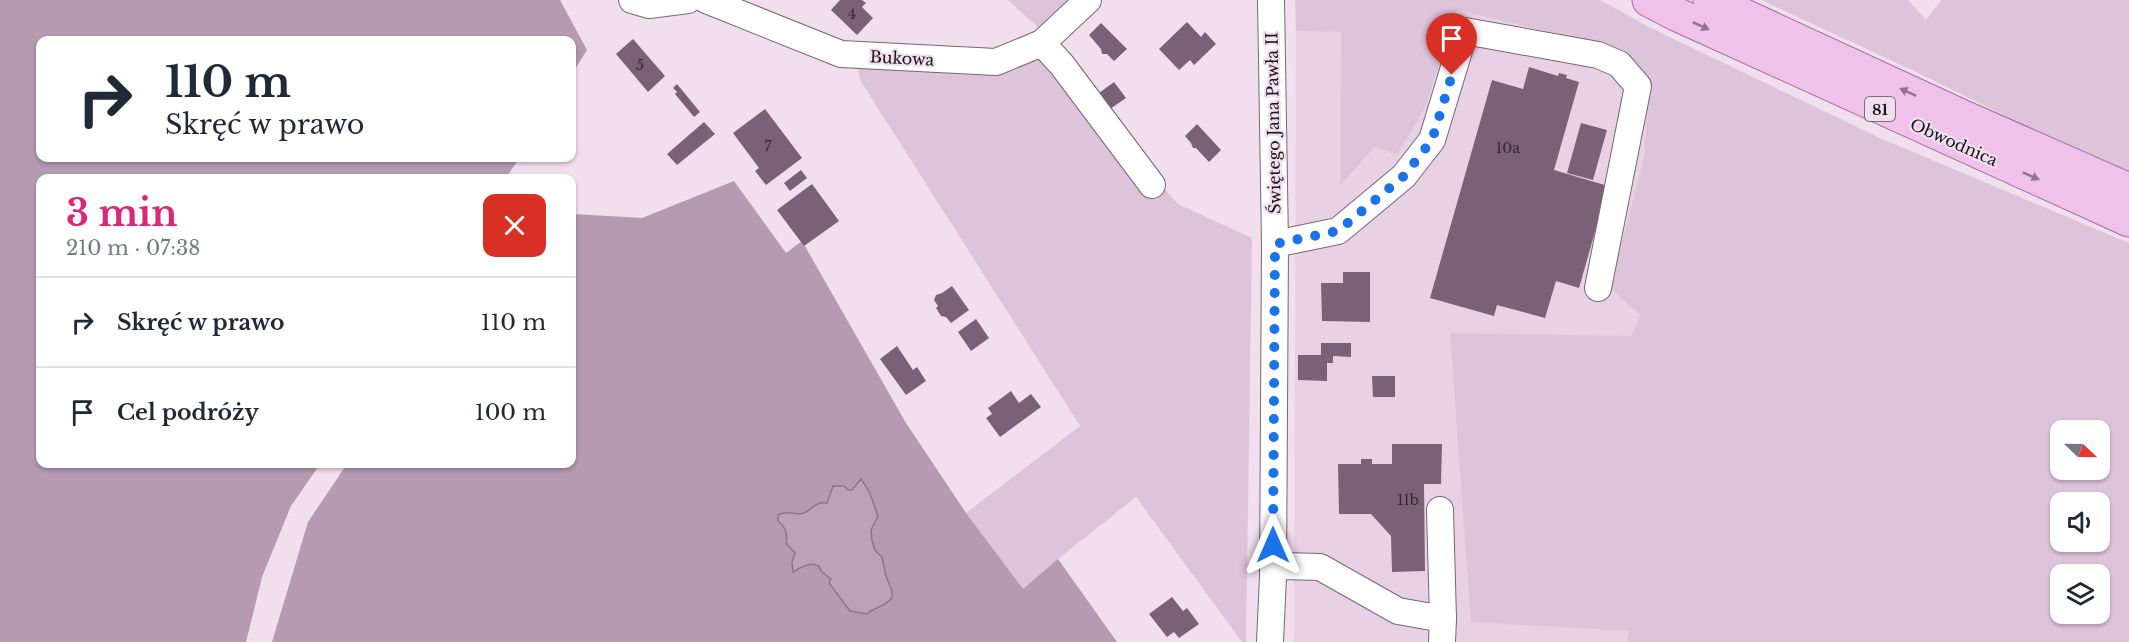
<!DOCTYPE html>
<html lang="pl">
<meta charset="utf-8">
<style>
:root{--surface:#fff;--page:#f2f2f3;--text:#1f2937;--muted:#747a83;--line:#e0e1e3;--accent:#db2777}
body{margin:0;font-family:"Libre Baskerville",serif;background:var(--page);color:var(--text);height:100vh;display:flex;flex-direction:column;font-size:22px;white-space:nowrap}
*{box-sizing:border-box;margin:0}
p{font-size:20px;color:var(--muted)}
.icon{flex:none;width:33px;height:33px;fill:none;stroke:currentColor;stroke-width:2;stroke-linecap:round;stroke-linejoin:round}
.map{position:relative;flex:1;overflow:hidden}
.side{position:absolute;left:36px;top:174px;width:540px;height:294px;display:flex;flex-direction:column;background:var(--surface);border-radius:12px;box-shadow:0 2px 4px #0004}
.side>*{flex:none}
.top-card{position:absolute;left:36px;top:36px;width:540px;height:126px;border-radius:12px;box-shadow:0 2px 4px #0004;background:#fff;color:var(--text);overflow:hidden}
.needle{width:39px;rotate:112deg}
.tools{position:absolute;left:2050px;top:420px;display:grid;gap:12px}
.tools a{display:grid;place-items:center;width:60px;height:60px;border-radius:12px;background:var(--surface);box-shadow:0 2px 4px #0004;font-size:30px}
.pin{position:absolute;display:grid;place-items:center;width:51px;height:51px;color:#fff;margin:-62px -26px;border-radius:50% 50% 50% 0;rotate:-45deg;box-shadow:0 0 6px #0007}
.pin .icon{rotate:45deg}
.me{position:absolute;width:66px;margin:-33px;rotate:0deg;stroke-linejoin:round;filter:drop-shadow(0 0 4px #0008)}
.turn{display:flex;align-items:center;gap:21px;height:126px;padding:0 30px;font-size:27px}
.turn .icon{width:78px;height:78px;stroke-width:2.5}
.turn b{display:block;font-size:42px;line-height:51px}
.round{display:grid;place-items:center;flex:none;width:63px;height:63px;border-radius:12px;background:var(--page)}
.summary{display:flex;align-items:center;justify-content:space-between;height:102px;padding:0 30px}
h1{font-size:36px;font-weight:700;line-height:45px;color:var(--accent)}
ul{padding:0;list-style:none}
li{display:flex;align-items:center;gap:18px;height:90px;padding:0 30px;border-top:2px solid var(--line)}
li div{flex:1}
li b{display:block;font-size:22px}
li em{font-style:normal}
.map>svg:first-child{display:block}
.built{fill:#e9d1e5}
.green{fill:#dec4da;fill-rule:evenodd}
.forest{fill:#b59ab1}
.water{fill:#bca1b8;stroke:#8c7789;stroke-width:1.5}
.building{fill:#7a6177}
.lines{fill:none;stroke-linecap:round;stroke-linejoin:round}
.minor-casing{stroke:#766774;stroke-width:28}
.major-casing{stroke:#9f6b99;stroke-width:35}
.minor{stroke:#fff;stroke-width:26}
.major{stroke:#f0c2eb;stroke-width:33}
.oneway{fill:#90748d}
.route{stroke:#1a73e8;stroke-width:10;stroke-dasharray:0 18}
.labels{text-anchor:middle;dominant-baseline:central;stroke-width:4.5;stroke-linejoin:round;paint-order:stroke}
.number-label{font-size:14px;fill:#332831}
.shield{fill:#f1dfee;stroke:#5b525a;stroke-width:1.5}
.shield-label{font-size:15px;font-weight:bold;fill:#1b151a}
.street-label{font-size:16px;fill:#1b151a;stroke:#f1dfee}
</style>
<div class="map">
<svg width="2129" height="642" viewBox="0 0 2129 642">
<rect width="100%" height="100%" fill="#f1dfee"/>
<path class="built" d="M 1457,10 L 1615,48 L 1646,74 L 1647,109 L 1644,157 L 1610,288 L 1641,315 L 1632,336 L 1622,336 L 1630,631 L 1627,642 L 1294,642 L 1296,31 L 1342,31 L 1340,185 L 1374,147 L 1397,155 L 1425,108 Z"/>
<g class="green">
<path d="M 1008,0 L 1069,0 L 1041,30 Z"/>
<path d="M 1295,0 L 1600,0 L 1653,29 L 1880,138 L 2129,243 L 2129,642 L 1627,642 L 1629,631 L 1471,622 L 1450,333 L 1632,336 L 1640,315 L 1610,288 L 1644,157 L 1647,109 L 1646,74 L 1615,48 L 1457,10 L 1425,108 L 1397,155 L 1374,147 L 1340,186 L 1341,32 L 1296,31 ZM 2061,430 L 2100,430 L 2100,470 L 2061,470 ZM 2061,502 L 2100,502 L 2100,542 L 2061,542 ZM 2061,574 L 2100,574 L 2100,614 L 2061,614 Z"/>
<path d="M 1761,0 L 1908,0 L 1926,20 L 1941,0 L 2129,0 L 2129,177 L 1916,72 Z"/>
<path d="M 1042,54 L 1178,204 L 1252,238 L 1246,642 L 1242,642 L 1136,497 L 1058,559 L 1023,590 L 966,513 L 1080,426 L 860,80 L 857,65 Z"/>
</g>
<g class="forest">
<path d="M 0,0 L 560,0 L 587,50 L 572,74 L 572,40 L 40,40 L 40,158 L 519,158 L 506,178 L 40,178 L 40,464 L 320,464 L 291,506 L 262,577 L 246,642 L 0,642 Z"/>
<path d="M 734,181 L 786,253 L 802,241 L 906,423 L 966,513 L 1023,589 L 1058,559 L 1117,642 L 272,642 L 308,522 L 347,464 L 572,464 L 572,214 L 642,218 Z"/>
</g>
<path class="water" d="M 861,479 L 869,491 L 878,516 L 871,530 L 872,541 L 875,550 L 882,557 L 886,576 L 892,591 L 892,598 C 883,608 876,606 867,614 L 850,611 L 829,583 L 831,579 L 821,571 L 819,566 C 809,562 801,567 793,572 L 792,562 L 795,553 L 786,543 C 788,534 786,527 778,521 L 778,515 C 788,509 795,516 804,513 C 813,509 816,501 827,503 L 833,486 L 844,486 L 848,490 L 852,490 Z"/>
<g class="building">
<path d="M 840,0 L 862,0 L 866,3 L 862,7 L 873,18 L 857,35 L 831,10 Z"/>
<path d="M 1187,22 L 1201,37 L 1205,32 L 1216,44 L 1194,65 L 1190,60 L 1179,70 L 1159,49 Z"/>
<path d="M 1101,23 L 1127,49 L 1114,61 L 1107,54 L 1102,54 L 1101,49 L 1089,35 Z"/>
<path d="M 633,39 L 665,76 L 648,92 L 616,54 Z"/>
<path d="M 1529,67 L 1558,76 L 1559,73 L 1567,75 L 1566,78 L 1579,82 L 1554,170 L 1608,186 L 1579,288 L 1556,281 L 1545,318 L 1497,305 L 1494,316 L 1430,298 L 1492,80 L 1523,89 Z"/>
<path d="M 1114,82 L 1126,98 L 1110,109 L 1099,93 Z"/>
<path d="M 677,84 L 700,112 L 694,117 L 675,94 L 677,92 L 673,88 Z"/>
<path d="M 765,109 L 802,158 L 766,185 L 755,171 L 759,168 L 733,133 Z"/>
<path d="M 704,122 L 715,134 L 677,165 L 667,154 Z"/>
<path d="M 1581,123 L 1607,130 L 1593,180 L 1567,173 Z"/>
<path d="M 1197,124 L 1221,150 L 1209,162 L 1196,148 L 1193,148 L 1191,143 L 1185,136 Z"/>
<path d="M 801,170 L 807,178 L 790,191 L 784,183 Z"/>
<path d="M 812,184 L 839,221 L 804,246 L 777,210 Z"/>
<path d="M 1343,272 L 1370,272 L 1370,322 L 1322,321 L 1321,283 L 1343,283 Z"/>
<path d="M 952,286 L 969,310 L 951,323 L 946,317 L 941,316 L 936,308 L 938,306 L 934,300 L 936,295 L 942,293 Z"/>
<path d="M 976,319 L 989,338 L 971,351 L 958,332 Z"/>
<path d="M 1321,343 L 1351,343 L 1351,357 L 1333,356 L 1333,363 L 1327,363 L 1327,381 L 1298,380 L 1298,355 L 1321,355 Z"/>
<path d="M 897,346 L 913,370 L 917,367 L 926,381 L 906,395 L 880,359 Z"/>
<path d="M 1372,376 L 1395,376 L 1395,397 L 1373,397 Z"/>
<path d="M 1011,391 L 1019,403 L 1031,394 L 1041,407 L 1000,437 L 986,418 L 992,414 L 988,408 Z"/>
<path d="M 1392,444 L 1442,444 L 1441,484 L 1424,484 L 1425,571 L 1392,572 L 1391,536 L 1371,514 L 1339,514 L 1338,464 L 1361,464 L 1361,459 L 1372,459 L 1372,464 L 1392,464 Z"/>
<path d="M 1172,597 L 1183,611 L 1187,608 L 1199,624 L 1179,638 L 1174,632 L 1167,637 L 1149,614 Z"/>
</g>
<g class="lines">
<defs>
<g id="minor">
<path d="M 632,0 L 649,5 L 688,0"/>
<path d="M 706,0 L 841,54 L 996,62 L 1042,43 L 1088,0"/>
<path d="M 1042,43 L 1062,65 L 1152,185"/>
<path d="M 1275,244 L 1338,231 L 1404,176 L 1432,140 L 1465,31 L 1598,55 L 1619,64 L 1638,86 L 1598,288"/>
<path d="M 1273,568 L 1282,566 L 1320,567 L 1398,611 L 1443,619 L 1440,510"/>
<path d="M 1270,642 L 1273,577 L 1275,244 L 1271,0"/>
<path d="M 1442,642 L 1443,619"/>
</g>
<g id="major">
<path d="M 1649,0 L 1676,14 L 2129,220"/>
<path d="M 1710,0 L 1961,116 L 2129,190"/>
</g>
</defs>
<use href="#minor" class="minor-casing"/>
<use href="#major" class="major-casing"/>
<use href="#minor" class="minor"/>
<use href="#major" class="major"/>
</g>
<defs><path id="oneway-solid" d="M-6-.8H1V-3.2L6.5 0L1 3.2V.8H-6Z" transform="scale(1.5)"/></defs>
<g class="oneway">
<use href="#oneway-solid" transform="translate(1701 26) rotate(25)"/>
<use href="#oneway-solid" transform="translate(1908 92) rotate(-155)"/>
<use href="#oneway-solid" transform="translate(2031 176) rotate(24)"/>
</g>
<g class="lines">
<path class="route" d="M 1273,545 L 1275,244 L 1338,231 L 1404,176 L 1432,140 L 1452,75"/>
</g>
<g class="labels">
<g class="number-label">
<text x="852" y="14">4</text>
<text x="640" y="65">5</text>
<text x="768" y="146">7</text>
<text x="1508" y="148">10a</text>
<text x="1408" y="500">11b</text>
</g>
<rect class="shield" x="1865" y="97" width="30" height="24" rx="4.5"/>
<g class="shield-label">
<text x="1880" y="109">81</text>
</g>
<g class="street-label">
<text transform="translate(902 58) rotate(3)">Bukowa</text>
<text transform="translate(1273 123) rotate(-91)">Świętego Jana Pawła II</text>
<text transform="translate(1954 142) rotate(24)">Obwodnica</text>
</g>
</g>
</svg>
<div class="tools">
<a><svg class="needle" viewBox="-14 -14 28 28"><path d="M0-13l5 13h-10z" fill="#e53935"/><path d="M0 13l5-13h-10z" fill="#747a83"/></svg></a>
<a><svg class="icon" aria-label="sound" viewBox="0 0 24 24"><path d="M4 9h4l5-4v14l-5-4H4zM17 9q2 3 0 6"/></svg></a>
<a><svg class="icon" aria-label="layers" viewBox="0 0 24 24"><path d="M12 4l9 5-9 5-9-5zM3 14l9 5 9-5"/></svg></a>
</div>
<div class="pin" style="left:1452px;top:75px;background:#d93025"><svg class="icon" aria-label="arrive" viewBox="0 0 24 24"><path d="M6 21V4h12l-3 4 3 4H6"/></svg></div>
<svg class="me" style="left:1273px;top:545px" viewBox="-20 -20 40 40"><path d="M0-17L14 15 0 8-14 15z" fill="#1a73e8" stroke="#fff" stroke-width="4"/></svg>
<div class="top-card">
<div class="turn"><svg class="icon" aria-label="right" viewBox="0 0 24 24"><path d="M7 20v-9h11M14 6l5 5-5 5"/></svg><div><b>110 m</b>Skręć w prawo</div></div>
</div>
<section class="side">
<div class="summary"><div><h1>3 min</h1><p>210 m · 07:38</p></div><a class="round" style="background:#d93025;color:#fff"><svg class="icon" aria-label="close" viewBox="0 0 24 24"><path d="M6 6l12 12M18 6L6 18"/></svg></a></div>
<ul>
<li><svg class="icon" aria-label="right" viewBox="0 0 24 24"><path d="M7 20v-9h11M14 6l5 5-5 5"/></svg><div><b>Skręć w prawo</b></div><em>110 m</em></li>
<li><svg class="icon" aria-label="arrive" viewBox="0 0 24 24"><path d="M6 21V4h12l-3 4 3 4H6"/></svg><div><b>Cel podróży</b></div><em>100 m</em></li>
</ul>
</section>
</div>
